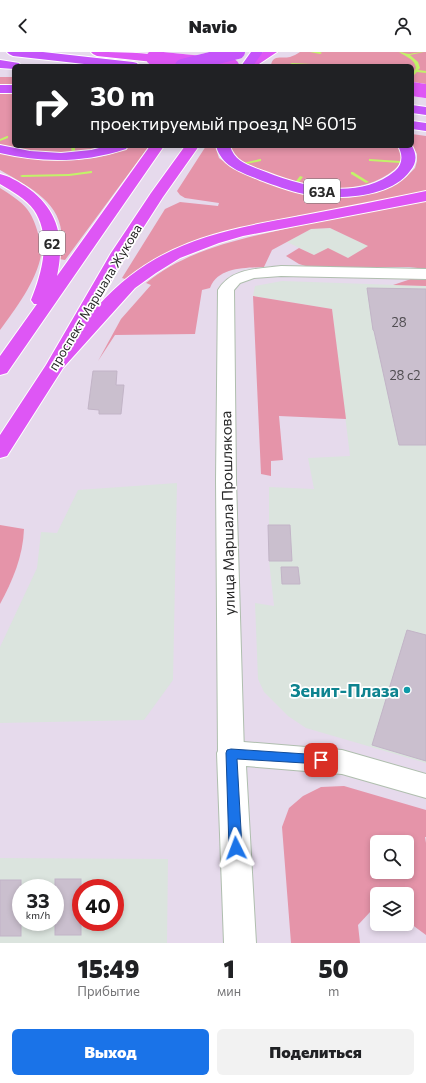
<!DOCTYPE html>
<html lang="ru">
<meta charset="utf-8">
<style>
:root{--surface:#fff;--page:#f2f2f2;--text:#202124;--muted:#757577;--accent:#1a73e8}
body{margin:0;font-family:Commissioner,sans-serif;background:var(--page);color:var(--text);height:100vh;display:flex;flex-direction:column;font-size:15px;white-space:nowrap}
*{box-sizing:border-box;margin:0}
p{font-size:13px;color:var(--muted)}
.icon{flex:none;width:22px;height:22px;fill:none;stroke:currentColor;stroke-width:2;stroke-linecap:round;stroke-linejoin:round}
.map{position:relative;height:891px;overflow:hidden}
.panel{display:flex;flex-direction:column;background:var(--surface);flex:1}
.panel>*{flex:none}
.hud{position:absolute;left:12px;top:12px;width:402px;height:84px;border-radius:6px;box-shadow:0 2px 6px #0003;background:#202124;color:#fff;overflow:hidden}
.fabs{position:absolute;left:370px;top:783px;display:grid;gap:8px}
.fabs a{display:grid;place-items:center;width:44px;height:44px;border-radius:6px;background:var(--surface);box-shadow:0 2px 6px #0003;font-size:20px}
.speed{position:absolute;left:12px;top:827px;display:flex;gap:8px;font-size:20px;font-weight:700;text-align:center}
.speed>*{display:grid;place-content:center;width:52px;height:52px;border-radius:50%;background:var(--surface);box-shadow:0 2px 6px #0003;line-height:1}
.speed small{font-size:10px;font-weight:400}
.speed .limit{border:6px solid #d22;background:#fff;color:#111}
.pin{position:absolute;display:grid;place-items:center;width:34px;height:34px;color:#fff;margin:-17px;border-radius:8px;box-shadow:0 2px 6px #0006}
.me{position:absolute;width:44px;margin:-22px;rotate:357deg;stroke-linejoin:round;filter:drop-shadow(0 0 3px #0008)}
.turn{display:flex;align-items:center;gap:14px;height:84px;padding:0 12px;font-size:18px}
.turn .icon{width:52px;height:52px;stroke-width:2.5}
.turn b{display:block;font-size:28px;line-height:34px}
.eta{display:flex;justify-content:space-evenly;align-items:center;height:68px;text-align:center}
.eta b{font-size:24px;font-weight:800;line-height:28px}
.action{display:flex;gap:8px;margin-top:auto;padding:8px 12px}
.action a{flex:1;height:46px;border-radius:6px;background:var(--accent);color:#fff;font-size:16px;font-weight:800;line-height:46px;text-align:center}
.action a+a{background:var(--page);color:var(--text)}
header{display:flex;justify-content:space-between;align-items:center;height:52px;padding:0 12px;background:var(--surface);font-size:18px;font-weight:800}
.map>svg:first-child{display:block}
.industrial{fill:#dbe4de;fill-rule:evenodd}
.green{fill:#e594a9;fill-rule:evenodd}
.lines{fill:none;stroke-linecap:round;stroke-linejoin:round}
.stream{fill:#c2f369;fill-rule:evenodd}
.building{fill:#cabfce;stroke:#c2b4c7}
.minor-casing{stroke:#afbeae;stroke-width:2}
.tertiary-casing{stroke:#afbeae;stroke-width:2}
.primary-casing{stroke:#fff;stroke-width:2}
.trunk-casing{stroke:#fff;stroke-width:2}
.minor{fill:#fff;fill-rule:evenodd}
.tertiary{fill:#fff;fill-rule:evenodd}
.primary{fill:#de56f5;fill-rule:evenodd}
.trunk{fill:#c554fa;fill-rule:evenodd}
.primary-bridge-casing{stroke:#fff;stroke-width:14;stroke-linecap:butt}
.trunk-bridge-casing{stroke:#fff;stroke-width:14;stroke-linecap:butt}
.primary-bridge{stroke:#de56f5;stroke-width:14}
.trunk-bridge{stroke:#c554fa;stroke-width:14}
.route{fill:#1a73e8;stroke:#114b97}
.culture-dot{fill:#0f9aa8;stroke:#fff;stroke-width:1.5}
.labels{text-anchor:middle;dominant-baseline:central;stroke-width:3.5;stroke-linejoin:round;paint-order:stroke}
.far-street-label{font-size:13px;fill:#292929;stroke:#fff}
.number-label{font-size:13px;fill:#514e52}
.shield{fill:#fff;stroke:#696969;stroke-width:1}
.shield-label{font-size:14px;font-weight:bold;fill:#292929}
.street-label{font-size:15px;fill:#292929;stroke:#fff}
.near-culture-label{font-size:18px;font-weight:bold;fill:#0d838f;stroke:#fff;text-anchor:end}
</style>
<header><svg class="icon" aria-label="back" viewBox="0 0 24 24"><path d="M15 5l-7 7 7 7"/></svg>Navio<svg class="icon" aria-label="person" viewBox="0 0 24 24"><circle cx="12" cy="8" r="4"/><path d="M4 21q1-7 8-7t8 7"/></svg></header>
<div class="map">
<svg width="426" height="891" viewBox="0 0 426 891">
<rect width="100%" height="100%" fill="#e6daec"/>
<g class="industrial">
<path d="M 330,176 L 369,194 L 348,206 L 328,197 L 314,203 L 287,190 L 311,177 Z"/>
<path d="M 282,229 L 426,234 L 426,711 L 306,676 L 288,664 L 264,640 L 258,627 L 255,551 L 274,554 L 269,509 L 269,435 L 314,437 L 308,406 L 350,404 L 332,257 L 253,244 L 255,234 Z"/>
<path d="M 177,431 L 173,628 L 144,668 L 0,671 L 0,595 L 37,516 L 41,480 L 57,481 L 78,438 Z"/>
<path d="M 0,806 L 168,807 L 167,891 L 0,891 ZM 21,836 L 55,836 L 55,870 L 21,870 ZM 81,836 L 115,836 L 115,870 L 81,870 Z"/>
</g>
<g class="green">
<path d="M 300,0 L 426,0 L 426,34 L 412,34 L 412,14 L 271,14 C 272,2 282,7 290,5 C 293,4 297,2 300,0 Z"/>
<path d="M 0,25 L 14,25 L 14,94 L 116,94 L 77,102 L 23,100 L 0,93 Z"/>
<path d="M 412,82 L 426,84 L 426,140 L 177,197 L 155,207 L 125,227 L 122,226 L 165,157 L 180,150 L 218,154 L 219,151 L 185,146 L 180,143 L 177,139 L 206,94 L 215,94 L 219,106 L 227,112 L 242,119 L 300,140 L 388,135 L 405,126 L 415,116 L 417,109 L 417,102 L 412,93 Z"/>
<path d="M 130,94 L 149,94 L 65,208 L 59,207 C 72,156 38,140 0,118 L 0,100 C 38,111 94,114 130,94 Z"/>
<path d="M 231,94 L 398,94 C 404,102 402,112 394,118 C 351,153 277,131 234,105 Z"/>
<path d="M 0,136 C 8,141 21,149 27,157 C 35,167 42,190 41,203 C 37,228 15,258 0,278 Z"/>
<path d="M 426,148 L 426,217 L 409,215 L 309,215 L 299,212 L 286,204 L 299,196 L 314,203 L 328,196 L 348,206 L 368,194 L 330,176 L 311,177 L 272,198 L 264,215 C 245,216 218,215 210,236 L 202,238 L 195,282 L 115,283 L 98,309 L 121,267 L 151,233 L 146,231 C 189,196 245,186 298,174 C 341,165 383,156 426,148 Z"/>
<path d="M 411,227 L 426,228 L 426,234 L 393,233 Z"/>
<path d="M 253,244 L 332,257 L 346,367 L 279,364 L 283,408 L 271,409 L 271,424 L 261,422 Z"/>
<path d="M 0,473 L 24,477 C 23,504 13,528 0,552 Z"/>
<path d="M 344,734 L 426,758 L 426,785 L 425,785 L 426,791 L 426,883 L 407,869 L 407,842 L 377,842 L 377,859 L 371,859 L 358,873 L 360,891 L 291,891 L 282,775 L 289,756 L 303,744 L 321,735 ZM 377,790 L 407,790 L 407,820 L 377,820 Z"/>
</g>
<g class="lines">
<g class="stream">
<path d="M 134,0 L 138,0 L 135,2 L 133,1 Z"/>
<path d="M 310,0 L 320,0 L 322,1 L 320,2 Z"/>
<path d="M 399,0 C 403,0 406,2 410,2 C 414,1 419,0 424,0 L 410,3 L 418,10 L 420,16 L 418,18 L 426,19 L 426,21 L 417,20 L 412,25 L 412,22 L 416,16 C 415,7 406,5 399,0 Z"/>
<path d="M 292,11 L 311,12 L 313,13 L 311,14 L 291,13 L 290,12 Z"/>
<path d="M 7,84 L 8,84 L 8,86 L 0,89 L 0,87 Z"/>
<path d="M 71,94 L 75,94 L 75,104 L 72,103 Z"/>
<path d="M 260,107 L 261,107 L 261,109 L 241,113 L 239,112 Z"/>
<path d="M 369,107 L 400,109 L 402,110 L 400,111 L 370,109 L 369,109 Z"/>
<path d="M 91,119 L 92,119 L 92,121 L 69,124 L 22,125 L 20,124 L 22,123 L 69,122 Z"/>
<path d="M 351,120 L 353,120 L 369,130 L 366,131 L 351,122 Z"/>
<path d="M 300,124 L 303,125 L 296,134 L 294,134 L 293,133 Z"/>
</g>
</g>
<g class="building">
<path d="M 367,236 L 426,237 L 426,393 L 399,393 L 374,279 L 373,278 Z"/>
<path d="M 93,319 L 117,319 L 116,333 L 124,333 L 121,362 L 99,362 L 99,358 L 88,357 Z"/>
<path d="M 268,473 L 290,473 L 292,509 L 269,509 Z"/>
<path d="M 281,515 L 298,515 L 300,532 L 282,532 Z"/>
<path d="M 407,578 L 426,583 L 426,709 L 372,693 Z"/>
<rect x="55" y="827" width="26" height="56"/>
<rect x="0" y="828" width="21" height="56"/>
</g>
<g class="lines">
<defs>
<path id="minor" d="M 281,214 L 426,217 L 426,227 L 281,224 L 254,226 L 240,231 L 234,238 L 236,428 L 244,701 L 240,708 L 231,712 L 222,708 L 218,701 L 216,428 L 218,238 C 231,216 258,217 281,214 Z"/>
<path id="tertiary" d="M 231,689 L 342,698 L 426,722 L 426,746 L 342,722 L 246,714 L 256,891 L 224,891 L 217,701 L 221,693 Z"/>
<g id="primary">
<path d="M 91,0 C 113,0 136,0 157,3 L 159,6 L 157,9 L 153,10 L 97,4 L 93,2 Z"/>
<path d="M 263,0 L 277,0 L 256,14 L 242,14 Z"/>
<path d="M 150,94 L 164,94 L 7,321 L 0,323 L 0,304 L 37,252 L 34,252 L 31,248 C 42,221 52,185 34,158 C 26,147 12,139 0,132 L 0,122 C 9,124 17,129 25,134 C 59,157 65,187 57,224 Z"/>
<path d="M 185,94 L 199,94 L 163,145 L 127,201 L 97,255 C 155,190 219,179 300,164 C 342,156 384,148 426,139 L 426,149 L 243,184 L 219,191 L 180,206 L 156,221 L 135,236 L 63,316 L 7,404 L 0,406 L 0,383 L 46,313 L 111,201 L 151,141 Z"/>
</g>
<g id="trunk">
<path d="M 7,0 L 43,0 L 133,10 L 137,11 L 139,14 L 102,14 L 13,4 L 9,2 Z"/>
<path d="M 251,0 L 263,0 L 253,14 L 241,14 Z"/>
<path d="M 0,8 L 19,11 L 21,14 L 14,14 L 14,17 L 0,16 Z"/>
<rect x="0" y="33" width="14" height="8"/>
<path d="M 412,53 L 426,55 L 426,63 L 412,61 Z"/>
<path d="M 412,69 L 426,71 L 426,79 L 412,77 Z"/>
<path d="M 0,93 L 30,99 L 61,101 L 91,98 L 107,94 L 128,94 L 126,97 C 83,111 43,111 0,101 Z"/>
<path d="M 216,94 L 230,94 C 235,111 251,114 266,120 C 304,135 359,149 395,119 C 403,112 403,103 398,94 L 412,94 C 417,103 417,111 410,119 C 390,147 335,148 304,142 C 289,139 274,133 260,128 C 241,120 222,115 216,94 Z"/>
</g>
</defs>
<use href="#minor" class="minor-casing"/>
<use href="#tertiary" class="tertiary-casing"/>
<use href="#primary" class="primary-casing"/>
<use href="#trunk" class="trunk-casing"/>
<use href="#minor" class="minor"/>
<use href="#tertiary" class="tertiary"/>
<use href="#primary" class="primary"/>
<use href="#trunk" class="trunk"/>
<defs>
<g id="primary-bridge">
<path d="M 153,6 L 232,14"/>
<path d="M 412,37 L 426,39"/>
</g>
<path id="trunk-bridge" d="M 182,14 L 238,0"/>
</defs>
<use href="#primary-bridge" class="primary-bridge-casing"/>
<use href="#trunk-bridge" class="trunk-bridge-casing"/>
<use href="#primary-bridge" class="primary-bridge"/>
<use href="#trunk-bridge" class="trunk-bridge"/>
</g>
<path class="route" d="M 231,697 L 321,703 L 325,704 L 327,708 L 325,711 L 321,712 L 237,707 L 242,796 L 240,800 L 236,802 L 231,800 L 229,796 L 226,701 L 227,698 Z"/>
<circle class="culture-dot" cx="407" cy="638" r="4"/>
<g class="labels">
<g class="far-street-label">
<text transform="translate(95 245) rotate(-59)">проспект Маршала Жукова</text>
</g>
<g class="number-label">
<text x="399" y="270">28</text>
<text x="405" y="323">28 с2</text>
</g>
<g class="shield">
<rect x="304" y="127" width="36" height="24" rx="3"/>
<rect x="39" y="179" width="26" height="24" rx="3"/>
</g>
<g class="shield-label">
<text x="322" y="139">63A</text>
<text x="52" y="191">62</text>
</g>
<g class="street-label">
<text transform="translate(227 461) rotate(-91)">улица Маршала Прошлякова</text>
</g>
<g class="near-culture-label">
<text x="399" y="638">Зенит-Плаза</text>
</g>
</g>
</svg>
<div class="fabs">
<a><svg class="icon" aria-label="search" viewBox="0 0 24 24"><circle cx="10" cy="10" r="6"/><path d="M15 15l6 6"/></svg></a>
<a><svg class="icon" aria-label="layers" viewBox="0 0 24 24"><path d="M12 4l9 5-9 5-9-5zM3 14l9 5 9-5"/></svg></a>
</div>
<div class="speed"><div>33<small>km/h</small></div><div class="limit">40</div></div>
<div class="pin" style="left:321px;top:708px;background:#d93025"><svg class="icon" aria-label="arrive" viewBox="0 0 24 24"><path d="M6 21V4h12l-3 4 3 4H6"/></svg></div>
<svg class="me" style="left:236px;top:796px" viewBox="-20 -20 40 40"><path d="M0-17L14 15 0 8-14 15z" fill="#1a73e8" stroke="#fff" stroke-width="4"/></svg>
<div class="hud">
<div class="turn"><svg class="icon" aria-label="right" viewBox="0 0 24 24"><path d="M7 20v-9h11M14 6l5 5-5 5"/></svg><div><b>30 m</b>проектируемый проезд № 6015</div></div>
</div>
</div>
<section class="panel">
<div class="eta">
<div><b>15:49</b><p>Прибытие</p></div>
<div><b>1</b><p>мин</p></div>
<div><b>50</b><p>m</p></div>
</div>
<div class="action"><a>Выход</a><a>Поделиться</a></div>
</section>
